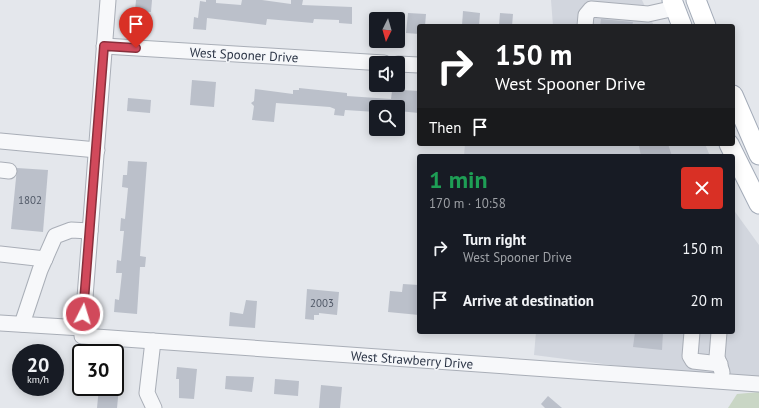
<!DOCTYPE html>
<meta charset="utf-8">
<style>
:root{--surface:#171b24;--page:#242831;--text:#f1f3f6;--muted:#9ea1a6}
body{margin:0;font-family:"PT Sans",sans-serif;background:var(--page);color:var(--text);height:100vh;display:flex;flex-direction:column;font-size:15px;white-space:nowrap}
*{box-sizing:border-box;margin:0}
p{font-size:13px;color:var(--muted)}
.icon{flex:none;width:22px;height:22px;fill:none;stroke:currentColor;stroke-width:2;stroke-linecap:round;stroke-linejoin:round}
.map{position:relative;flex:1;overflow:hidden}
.drawer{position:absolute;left:417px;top:154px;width:318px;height:180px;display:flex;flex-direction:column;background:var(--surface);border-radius:4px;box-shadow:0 2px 10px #0003}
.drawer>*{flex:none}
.hud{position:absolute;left:417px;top:24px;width:318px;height:122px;border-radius:4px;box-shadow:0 2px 10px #0003;background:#202124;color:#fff;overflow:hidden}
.needle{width:26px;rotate:185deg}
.buttons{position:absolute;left:369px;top:12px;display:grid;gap:8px}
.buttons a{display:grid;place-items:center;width:36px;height:36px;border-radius:4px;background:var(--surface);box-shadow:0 2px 10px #0003;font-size:20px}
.speed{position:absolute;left:12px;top:344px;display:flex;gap:8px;font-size:20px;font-weight:700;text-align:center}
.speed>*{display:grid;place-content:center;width:52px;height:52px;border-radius:50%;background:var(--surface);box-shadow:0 2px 10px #0003;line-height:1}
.speed small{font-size:10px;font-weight:400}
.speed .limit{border:2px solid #111;border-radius:6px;background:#fff;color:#111}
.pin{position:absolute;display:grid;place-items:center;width:34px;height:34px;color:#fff;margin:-41px -17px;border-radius:50% 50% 50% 0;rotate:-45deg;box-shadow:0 0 4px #0007}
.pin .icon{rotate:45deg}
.me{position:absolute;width:44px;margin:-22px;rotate:5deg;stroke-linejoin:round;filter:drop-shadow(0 0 3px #0008)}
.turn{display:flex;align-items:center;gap:14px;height:84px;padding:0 12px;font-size:18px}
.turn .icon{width:52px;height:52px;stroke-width:2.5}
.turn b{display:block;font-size:28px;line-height:34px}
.then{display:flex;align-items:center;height:38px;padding:0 12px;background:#0003;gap:8px;font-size:15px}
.round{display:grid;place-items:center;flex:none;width:42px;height:42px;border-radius:4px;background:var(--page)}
.summary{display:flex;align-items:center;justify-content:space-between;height:68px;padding:0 12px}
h1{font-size:24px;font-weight:600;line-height:30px;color:#1e9e55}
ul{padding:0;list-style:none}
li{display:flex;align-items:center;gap:12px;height:52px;padding:0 12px}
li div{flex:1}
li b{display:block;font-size:15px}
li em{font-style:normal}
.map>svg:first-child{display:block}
.built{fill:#d2d6de}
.green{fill:#c9d6c5}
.building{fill:#bbc0ca}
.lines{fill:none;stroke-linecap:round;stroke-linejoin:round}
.minor-casing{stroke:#a9aeb7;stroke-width:17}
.major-casing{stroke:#a3abb8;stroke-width:21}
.minor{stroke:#f7f8fa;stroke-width:15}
.major{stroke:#fff;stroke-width:19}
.route-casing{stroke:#882f3b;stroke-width:10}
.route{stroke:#d1495b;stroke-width:7}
.labels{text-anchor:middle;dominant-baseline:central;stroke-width:3;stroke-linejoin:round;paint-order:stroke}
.number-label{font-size:11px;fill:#4f5766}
.street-label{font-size:13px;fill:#2b3445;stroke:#f4f6f9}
</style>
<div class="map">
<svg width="759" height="408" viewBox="0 0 759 408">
<rect width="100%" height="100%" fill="#e4e7ec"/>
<g class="built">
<path d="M 551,0 L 642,0 L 654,26 L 553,26 Z"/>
<path d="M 465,144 L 705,144 L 710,156 L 464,156 Z"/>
<path d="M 733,209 L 759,245 L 759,377 L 650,370 L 534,355 L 536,332 L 733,332 Z"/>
</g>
<path class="green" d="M 759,392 L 759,408 L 728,408 L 737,394 Z"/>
<g class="building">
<path d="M 136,0 L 152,0 L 151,12 L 135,11 Z"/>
<path d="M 206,0 L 216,0 L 216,3 L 241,5 L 242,0 L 262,0 L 291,4 L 291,0 L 303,0 L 302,5 L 352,7 L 352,24 L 339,23 L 339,20 L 314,19 L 313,23 L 267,19 L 266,25 L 207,18 L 206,30 L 193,29 L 194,17 L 198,18 L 200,1 L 206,2 Z"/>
<path d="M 463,11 L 480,13 L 479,26 L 462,26 Z"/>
<path d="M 408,13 L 426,14 L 425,26 L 419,26 L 419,34 L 406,33 Z"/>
<path d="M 500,13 L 513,14 L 512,26 L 499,26 Z"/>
<path d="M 601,19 L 633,22 L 632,26 L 600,26 Z"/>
<path d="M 192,80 L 216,82 L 214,107 L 190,105 Z"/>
<path d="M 299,88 L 347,93 L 347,96 L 391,99 L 392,91 L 401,92 L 401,90 L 419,91 L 419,113 L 398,111 L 398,107 L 376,107 L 376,112 L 345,110 L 344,116 L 334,115 L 335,109 L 330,107 L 276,103 L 274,122 L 252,120 L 254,106 L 251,103 L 254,101 L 255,89 L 293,94 L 293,90 L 299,90 Z"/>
<path d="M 128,98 L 151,100 L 150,113 L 127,111 Z"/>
<path d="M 655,144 L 668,144 L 672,156 L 641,156 L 639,146 Z"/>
<path d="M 128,161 L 147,162 L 140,256 L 146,257 L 145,267 L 140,267 L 137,314 L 114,312 L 115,299 L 119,300 L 122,273 L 116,273 L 117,260 L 121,261 L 124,231 L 120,231 L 121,218 L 125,219 L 128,188 L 122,187 L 123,175 L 127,175 Z"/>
<path d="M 17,168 L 48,170 L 43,232 L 11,229 Z"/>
<path d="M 403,284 L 419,285 L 419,315 L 388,312 L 390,291 L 402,292 Z"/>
<path d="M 307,289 L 339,292 L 337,315 L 319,313 L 319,315 L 314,315 L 314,320 L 305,319 Z"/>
<path d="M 246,300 L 257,301 L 255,328 L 229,326 L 230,312 L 243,314 Z"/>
<path d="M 635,332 L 663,332 L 662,350 L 633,347 Z"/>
<path d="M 177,367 L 197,369 L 194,399 L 179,398 L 179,379 L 176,379 Z"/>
<path d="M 226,376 L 254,377 L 252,392 L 225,389 Z"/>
<path d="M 275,379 L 299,381 L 298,396 L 274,394 Z"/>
<path d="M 321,385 L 342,387 L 340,408 L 319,408 Z"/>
<path d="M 99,387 L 119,387 L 117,408 L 97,408 Z"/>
<path d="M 548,396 L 562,408 L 545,408 L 541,404 Z"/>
</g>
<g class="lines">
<defs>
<g id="minor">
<path d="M 108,0 L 82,336 L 759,384"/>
<path d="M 585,26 L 586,15 L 591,9 L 648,14 L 675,8"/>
<path d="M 104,46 L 384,63"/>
<path d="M 398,64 L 419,65"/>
<path d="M 0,141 L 97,150"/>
<path d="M 0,170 L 9,171"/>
<path d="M 0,254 L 45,259"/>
<path d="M 0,323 L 82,328"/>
<path d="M 22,324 L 40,270 L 55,236 L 71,230 L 90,231"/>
<path d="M 692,332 L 690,356 L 693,361 L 720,364"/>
<path d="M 719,332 L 717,357 L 722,372"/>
<path d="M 153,341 L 147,393 L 154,408"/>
</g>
<g id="major">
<path d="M 672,0 L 682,26"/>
<path d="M 696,0 L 706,26"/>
<path d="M 733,95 L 759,155"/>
<path d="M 729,144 L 759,204"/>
</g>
</defs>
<use href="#minor" class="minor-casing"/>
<use href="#major" class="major-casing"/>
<use href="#minor" class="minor"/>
<use href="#major" class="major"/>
</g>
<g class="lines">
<defs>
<path id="route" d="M 83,314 L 104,46 L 136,48"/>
</defs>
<use href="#route" class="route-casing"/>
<use href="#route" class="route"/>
</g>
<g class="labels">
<g class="number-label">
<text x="30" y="200">1802</text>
<text x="322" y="303">2003</text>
</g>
<g class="street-label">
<text transform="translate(244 55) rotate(3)">West Spooner Drive</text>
<text transform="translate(412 360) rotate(4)">West Strawberry Drive</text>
</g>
</g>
</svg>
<div class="buttons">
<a><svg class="needle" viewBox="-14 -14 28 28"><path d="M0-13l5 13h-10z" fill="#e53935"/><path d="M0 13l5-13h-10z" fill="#9ea1a6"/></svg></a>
<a><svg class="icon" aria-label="sound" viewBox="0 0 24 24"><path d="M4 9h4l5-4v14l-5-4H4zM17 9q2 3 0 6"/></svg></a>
<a><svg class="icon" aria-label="search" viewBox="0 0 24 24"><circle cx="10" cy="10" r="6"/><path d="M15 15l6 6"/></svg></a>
</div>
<div class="speed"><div>20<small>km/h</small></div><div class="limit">30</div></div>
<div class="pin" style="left:136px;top:48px;background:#d93025"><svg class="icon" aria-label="arrive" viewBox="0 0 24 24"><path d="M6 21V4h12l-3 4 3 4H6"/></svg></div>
<svg class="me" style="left:83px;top:314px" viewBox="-20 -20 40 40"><circle r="17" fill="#d1495b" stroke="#fff" stroke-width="3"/><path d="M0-11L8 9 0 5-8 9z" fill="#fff"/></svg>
<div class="hud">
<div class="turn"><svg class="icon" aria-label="right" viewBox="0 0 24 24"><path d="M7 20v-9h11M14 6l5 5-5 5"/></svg><div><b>150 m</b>West Spooner Drive</div></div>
<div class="then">Then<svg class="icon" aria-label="arrive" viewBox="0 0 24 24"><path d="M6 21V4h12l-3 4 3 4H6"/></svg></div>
</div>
<section class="drawer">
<div class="summary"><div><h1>1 min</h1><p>170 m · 10:58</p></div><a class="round" style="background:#d93025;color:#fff"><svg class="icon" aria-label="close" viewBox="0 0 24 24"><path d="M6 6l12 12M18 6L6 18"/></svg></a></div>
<ul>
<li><svg class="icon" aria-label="right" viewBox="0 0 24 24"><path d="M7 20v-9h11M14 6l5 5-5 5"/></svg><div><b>Turn right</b><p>West Spooner Drive</p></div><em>150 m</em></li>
<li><svg class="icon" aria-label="arrive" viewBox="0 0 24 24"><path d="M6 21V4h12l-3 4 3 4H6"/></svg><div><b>Arrive at destination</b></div><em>20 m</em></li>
</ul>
</section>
</div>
